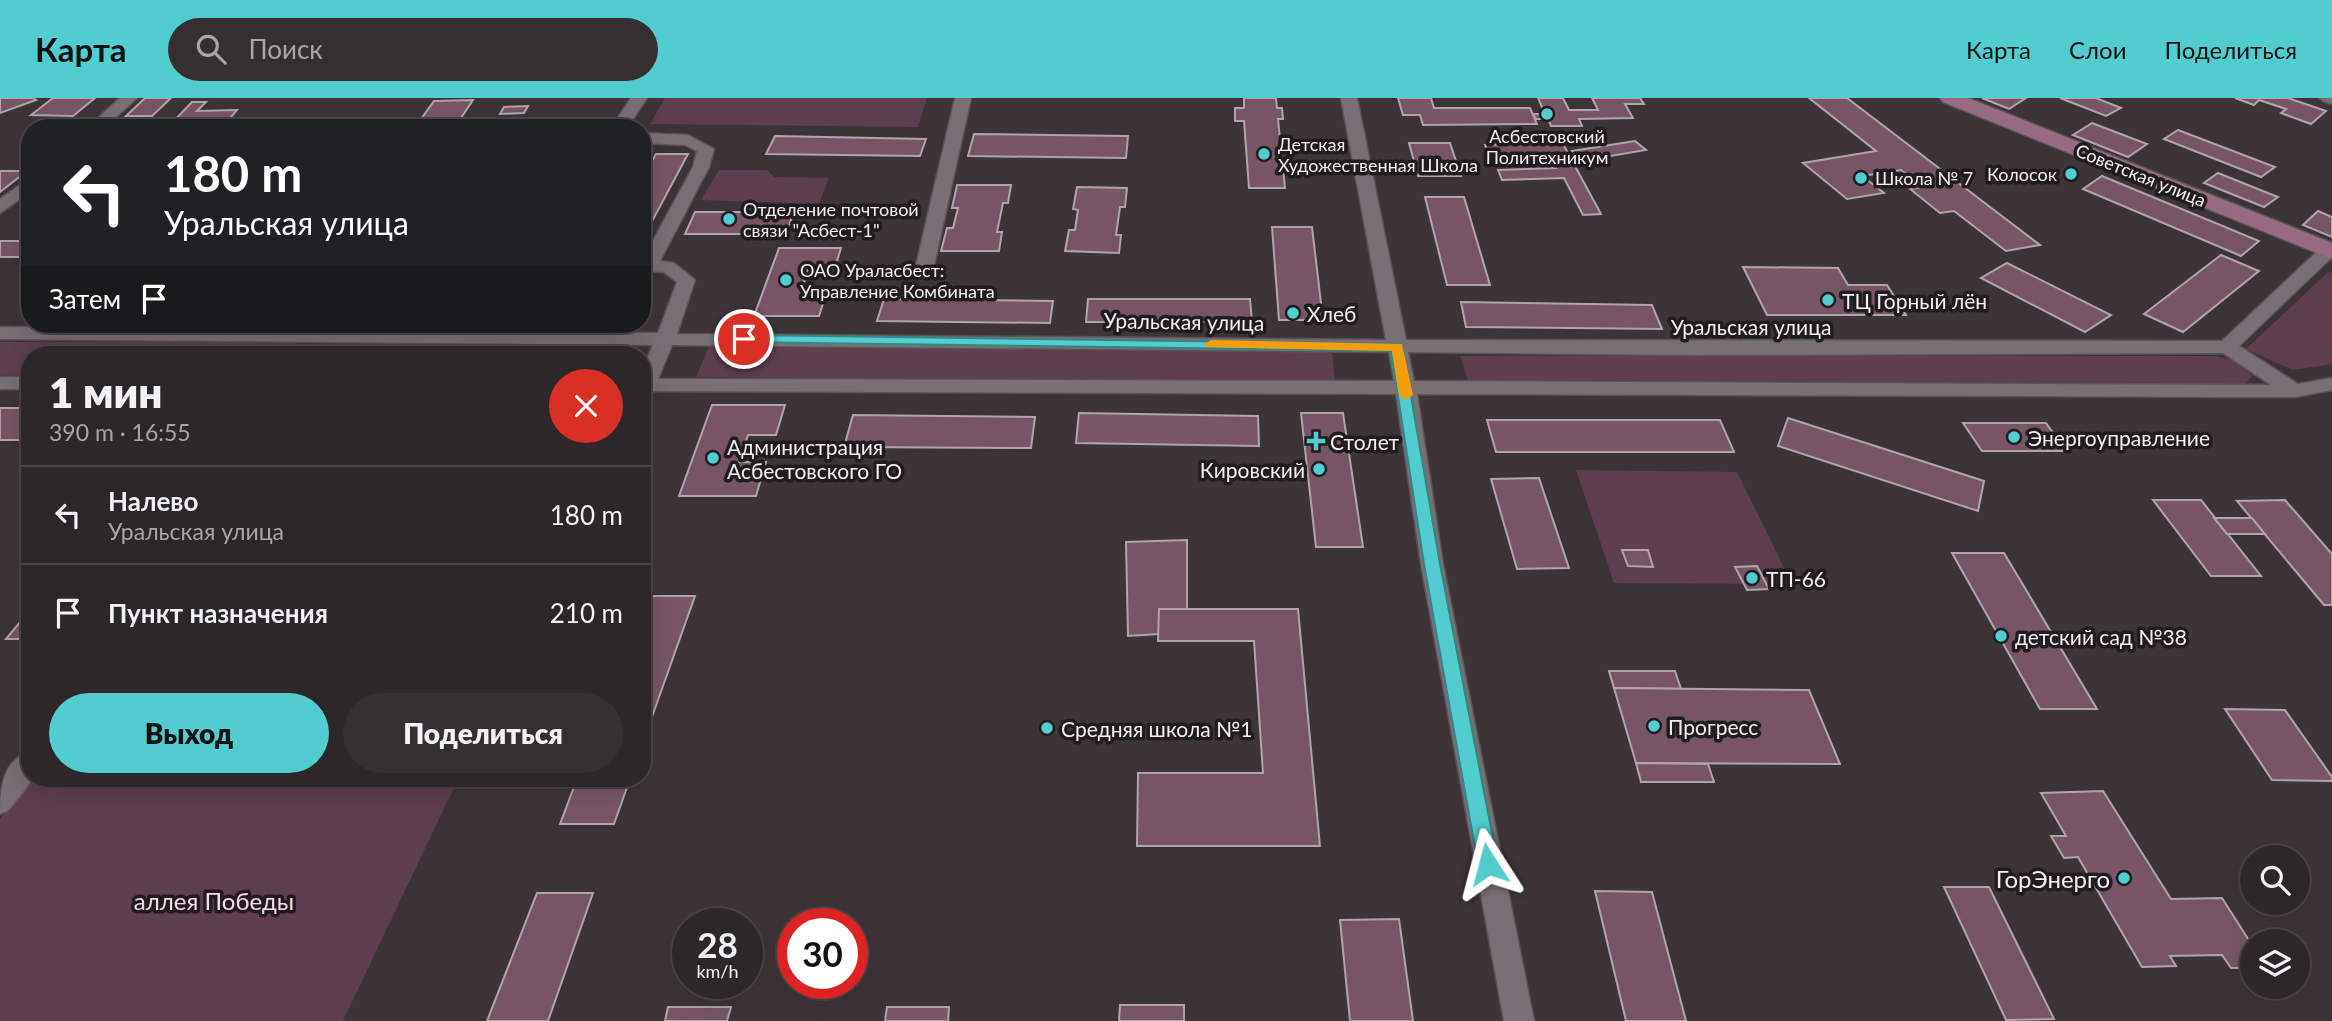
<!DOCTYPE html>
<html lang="ru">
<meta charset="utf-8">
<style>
:root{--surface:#2e272a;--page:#362f32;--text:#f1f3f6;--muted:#a7a5a8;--line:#494447;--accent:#52cdcf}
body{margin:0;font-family:Lato,sans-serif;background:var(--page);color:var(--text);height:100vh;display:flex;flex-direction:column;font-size:26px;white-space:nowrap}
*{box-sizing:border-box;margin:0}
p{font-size:23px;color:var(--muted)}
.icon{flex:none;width:38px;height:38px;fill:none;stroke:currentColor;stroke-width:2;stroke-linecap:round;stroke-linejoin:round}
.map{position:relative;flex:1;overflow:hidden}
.side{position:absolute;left:21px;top:248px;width:630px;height:441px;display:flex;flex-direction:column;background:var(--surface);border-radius:28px;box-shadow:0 7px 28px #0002,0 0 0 2px var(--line)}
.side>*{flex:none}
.top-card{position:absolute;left:21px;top:21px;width:630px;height:214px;border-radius:28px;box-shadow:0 7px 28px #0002,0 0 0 2px var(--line);background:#202124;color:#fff;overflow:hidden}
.controls{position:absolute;left:2240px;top:747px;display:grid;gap:14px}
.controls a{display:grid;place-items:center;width:70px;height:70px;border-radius:50%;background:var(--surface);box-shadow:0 7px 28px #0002,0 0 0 2px var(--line);font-size:35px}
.speed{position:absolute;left:672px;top:810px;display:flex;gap:14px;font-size:35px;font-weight:700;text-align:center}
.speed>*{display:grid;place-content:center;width:91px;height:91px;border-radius:50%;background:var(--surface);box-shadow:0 7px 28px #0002,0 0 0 2px var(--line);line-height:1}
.speed small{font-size:18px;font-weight:400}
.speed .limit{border:10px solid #d22;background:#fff;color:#111}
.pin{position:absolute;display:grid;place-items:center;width:60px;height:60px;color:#fff;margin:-30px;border:4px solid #fff;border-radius:50%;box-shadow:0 2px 7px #0007}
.me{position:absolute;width:77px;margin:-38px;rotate:351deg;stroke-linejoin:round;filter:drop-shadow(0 0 5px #0008)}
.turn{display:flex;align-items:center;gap:24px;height:147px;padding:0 28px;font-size:32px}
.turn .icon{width:91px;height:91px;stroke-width:2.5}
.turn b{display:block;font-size:49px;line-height:60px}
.then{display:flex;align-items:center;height:66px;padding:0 28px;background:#0003;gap:14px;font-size:26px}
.round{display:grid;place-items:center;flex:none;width:74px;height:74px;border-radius:37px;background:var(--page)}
.headline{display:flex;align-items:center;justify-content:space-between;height:119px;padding:0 28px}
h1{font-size:42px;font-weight:800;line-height:52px}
.button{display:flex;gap:14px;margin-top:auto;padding:14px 28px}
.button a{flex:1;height:80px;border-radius:42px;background:var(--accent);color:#111;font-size:28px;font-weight:800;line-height:80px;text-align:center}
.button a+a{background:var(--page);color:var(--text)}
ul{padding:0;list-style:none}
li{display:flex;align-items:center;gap:21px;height:98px;padding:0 28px;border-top:2px solid var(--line)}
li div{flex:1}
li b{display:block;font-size:26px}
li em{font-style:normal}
header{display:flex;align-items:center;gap:42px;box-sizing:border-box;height:98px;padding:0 35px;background:var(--accent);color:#111}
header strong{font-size:33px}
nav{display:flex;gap:38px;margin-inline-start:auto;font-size:24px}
.search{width:490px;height:63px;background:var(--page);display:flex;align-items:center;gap:18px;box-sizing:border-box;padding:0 24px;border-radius:38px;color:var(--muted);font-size:26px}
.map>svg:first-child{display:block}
.green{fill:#5f3e4f}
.building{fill:#785566;stroke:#b0a4aa;stroke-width:2}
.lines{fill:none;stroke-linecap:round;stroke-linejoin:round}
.street-casing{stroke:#5a5356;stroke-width:3}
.secondary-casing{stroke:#5a5356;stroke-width:3}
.street{fill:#7a6f74;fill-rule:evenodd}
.secondary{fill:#966b83;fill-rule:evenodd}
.route{fill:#52cdcf;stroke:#358587;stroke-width:2}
.slow{fill:#f59e0b}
.poi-dot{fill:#52cdcf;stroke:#211d1f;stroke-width:2.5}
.labels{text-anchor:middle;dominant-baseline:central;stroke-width:7;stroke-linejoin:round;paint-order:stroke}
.far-poi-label{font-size:18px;fill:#f5eef1;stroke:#211d1f;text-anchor:start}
.far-street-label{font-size:18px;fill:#f5eef1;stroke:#211d1f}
.poi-label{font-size:21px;fill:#f5eef1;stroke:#211d1f;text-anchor:start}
.street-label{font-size:21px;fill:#f5eef1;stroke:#211d1f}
.near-poi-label{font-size:24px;fill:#f5eef1;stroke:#211d1f;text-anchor:end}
.near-park-label{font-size:24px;fill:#fed7ea;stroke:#211d1f}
</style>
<header>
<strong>Карта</strong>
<div class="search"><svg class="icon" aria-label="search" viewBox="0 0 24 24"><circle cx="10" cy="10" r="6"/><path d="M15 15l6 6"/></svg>Поиск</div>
<nav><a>Карта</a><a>Слои</a><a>Поделиться</a></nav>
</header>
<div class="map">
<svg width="2332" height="923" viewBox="0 0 2332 923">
<rect width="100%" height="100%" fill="#3d3438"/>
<g class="green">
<path d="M 665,0 L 927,0 L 918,29 L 650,26 Z"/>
<path d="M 719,72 L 767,72 L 774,79 L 829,80 L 819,106 L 701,102 Z"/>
<path d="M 2328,174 L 2332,176 L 2332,266 L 2293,272 L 2246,251 Z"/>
<path d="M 380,226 L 640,226 L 616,235 L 384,231 Z"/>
<path d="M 299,243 L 289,257 L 30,257 L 30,277 L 0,277 L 0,244 Z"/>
<path d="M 374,248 L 627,248 L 634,257 L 359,257 Z"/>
<path d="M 709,249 L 1332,254 L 1335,284 L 696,279 Z"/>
<path d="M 1662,257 L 2214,258 L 2236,263 L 2252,278 L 2245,286 L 1468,282 L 1460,258 Z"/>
<path d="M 1576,372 L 1737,374 L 1792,486 L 1614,485 Z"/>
<path d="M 30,678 L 30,681 L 458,681 L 343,923 L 0,923 L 0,721 Z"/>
</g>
<g class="building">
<path d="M 0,0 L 33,0 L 36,2 L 0,15 Z"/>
<path d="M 53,0 L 95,0 L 73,18 L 31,17 Z"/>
<path d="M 145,0 L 171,0 L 152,18 L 126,18 Z"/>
<path d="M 1244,0 L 1276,0 L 1277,10 L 1282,10 L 1283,21 L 1278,21 L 1285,90 L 1249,90 L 1244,23 L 1235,23 L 1235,10 L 1244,10 Z"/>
<path d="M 1398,0 L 1431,0 L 1434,10 L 1530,10 L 1537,26 L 1423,27 L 1420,17 L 1403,17 Z"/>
<path d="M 1538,0 L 1563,0 L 1569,12 L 1598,12 L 1592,0 L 1640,0 L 1644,6 L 1625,6 L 1633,20 L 1579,21 L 1582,28 L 1551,28 L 1548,21 L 1536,21 L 1533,16 L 1545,16 Z"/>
<path d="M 1809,0 L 1847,0 L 2040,147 L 2006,153 L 1954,113 L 1940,115 L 1910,91 L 1923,89 L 1901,72 L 1862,78 L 1884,95 L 1847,101 L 1803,65 L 1876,53 Z"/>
<path d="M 1982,0 L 2026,0 L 2009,11 Z"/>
<path d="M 2060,0 L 2096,0 L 2121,10 L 2106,18 Z"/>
<path d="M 2235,0 L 2288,0 L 2326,13 L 2311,26 L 2281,15 L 2286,11 L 2259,2 L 2254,7 Z"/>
<path d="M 473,2 L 461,20 L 421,21 L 434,3 Z"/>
<path d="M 192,4 L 206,4 L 197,13 L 237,12 L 225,26 L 170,27 Z"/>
<path d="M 528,8 L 524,15 L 500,16 L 504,9 Z"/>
<path d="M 465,21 L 486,21 L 480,29 L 459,29 Z"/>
<path d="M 2092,25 L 2147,46 L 2128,59 L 2073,37 Z"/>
<path d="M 2178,32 L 2275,69 L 2261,79 L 2164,41 Z"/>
<path d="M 974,36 L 1128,38 L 1126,60 L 968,58 Z"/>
<path d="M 775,38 L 926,41 L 920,58 L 766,56 Z"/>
<path d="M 1635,43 L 1646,52 L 1581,63 L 1572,53 Z"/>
<path d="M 1562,44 L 1601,116 L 1583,117 L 1564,80 L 1502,82 L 1498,72 L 1556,70 L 1548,55 L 1489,57 L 1485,47 Z"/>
<path d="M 1409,45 L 1450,45 L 1461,78 L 1418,78 Z"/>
<path d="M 656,56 L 688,56 L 642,142 L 642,80 Z"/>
<path d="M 0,73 L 27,73 L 0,94 Z"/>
<path d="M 2218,75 L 2278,99 L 2264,109 L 2204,85 Z"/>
<path d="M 2102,78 L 2259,143 L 2241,158 L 2083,91 Z"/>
<path d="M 957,87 L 1011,87 L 1008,105 L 1003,105 L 997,134 L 1002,134 L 999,153 L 941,153 L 947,130 L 953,130 L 958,110 L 952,110 Z"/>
<path d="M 1077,89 L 1127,90 L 1125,109 L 1120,109 L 1116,137 L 1121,137 L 1119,155 L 1065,153 L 1069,132 L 1075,132 L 1078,112 L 1073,111 Z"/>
<path d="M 1425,99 L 1464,99 L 1490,187 L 1447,187 Z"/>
<path d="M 2318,113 L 2332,119 L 2332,139 L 2303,127 Z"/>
<path d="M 695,114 L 794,114 L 786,136 L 685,136 Z"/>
<path d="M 1272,129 L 1312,129 L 1323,222 L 1279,222 Z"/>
<rect x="0" y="143" width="30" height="16"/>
<path d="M 779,150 L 841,150 L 835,170 L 809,170 L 801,193 L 827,193 L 819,218 L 754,218 Z"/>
<path d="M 2221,157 L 2259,173 L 2183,234 L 2144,216 Z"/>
<path d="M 2007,165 L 2111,217 L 2085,234 L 1981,180 Z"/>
<path d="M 1743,169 L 1838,170 L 1848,187 L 1887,187 L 1906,217 L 1767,217 Z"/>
<path d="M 884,201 L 1053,203 L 1050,225 L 877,223 Z"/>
<path d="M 1088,201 L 1250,201 L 1252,224 L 1086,224 Z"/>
<path d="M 1461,204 L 1652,207 L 1662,231 L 1466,229 Z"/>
<path d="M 712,307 L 785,307 L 776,337 L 748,337 L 739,364 L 766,364 L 756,398 L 679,398 Z"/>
<rect x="0" y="310" width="30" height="32"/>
<path d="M 1079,315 L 1258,318 L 1259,348 L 1076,345 Z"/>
<path d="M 1301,315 L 1343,315 L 1363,449 L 1316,449 Z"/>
<path d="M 853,317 L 1035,319 L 1031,350 L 844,349 Z"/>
<path d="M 1788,320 L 1984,383 L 1978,413 L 1778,348 Z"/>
<path d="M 1487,322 L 1720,322 L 1734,354 L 1496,354 Z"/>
<path d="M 1963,325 L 2046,325 L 2066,353 L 1982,353 Z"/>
<path d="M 1539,380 L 1569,470 L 1517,471 L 1491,381 Z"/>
<path d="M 2153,402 L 2201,402 L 2261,478 L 2211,478 Z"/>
<path d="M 2285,402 L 2332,456 L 2332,507 L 2324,507 L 2237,403 Z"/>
<path d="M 2214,420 L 2252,420 L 2265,436 L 2227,436 Z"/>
<path d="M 1187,442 L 1187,511 L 1159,511 L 1159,536 L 1128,538 L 1126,444 Z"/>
<path d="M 1622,452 L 1648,452 L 1653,469 L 1628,468 Z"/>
<path d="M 1952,455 L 2004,455 L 2097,611 L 2040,611 Z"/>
<path d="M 1757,468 L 1769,491 L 1747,492 L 1735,469 Z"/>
<path d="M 648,498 L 695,498 L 642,647 L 642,512 Z"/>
<path d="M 1159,511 L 1298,511 L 1320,748 L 1137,748 L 1138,675 L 1263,675 L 1254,543 L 1158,543 Z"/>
<path d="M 30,512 L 30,541 L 6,541 Z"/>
<path d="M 1609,573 L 1675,573 L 1681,591 L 1614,590 Z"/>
<path d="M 1614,590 L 1809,592 L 1840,666 L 1636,665 Z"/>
<path d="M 2225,611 L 2285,612 L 2332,679 L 2332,683 L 2272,682 Z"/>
<path d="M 1636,665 L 1708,666 L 1714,684 L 1641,684 Z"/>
<path d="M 577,681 L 630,681 L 614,726 L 560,726 Z"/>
<path d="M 2103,693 L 2171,801 L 2222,800 L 2252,847 L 2252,870 L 2231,870 L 2222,857 L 2170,858 L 2176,868 L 2142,869 L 2078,759 L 2064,760 L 2051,738 L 2066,738 L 2041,695 Z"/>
<path d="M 1944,789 L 1989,789 L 2054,921 L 2006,922 Z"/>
<path d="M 1595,793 L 1652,794 L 1686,923 L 1626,923 Z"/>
<path d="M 537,795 L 593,795 L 548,923 L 487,923 Z"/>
<path d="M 1399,821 L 1413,923 L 1350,923 L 1340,822 Z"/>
<path d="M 1120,907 L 1184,907 L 1184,923 L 1119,923 Z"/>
<path d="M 668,909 L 731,909 L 727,923 L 665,923 Z"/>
<path d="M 887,909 L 949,909 L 948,923 L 885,923 Z"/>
</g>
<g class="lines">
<defs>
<g id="street">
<path d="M 120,0 L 137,0 L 104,30 L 87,30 Z"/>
<path d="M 631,0 L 647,0 L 627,30 L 611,30 Z"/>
<path d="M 955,0 L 971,0 L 933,172 L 924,177 L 915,172 Z"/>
<path d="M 1341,0 L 1357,0 L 1406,242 L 2222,243 L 2323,148 L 2332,147 L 2332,159 L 2239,248 L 2298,286 L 2332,280 L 2332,292 L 2295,299 L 1417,296 L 1443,466 L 1534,923 L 1504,923 L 1421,466 L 1396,296 L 642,293 L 642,272 L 653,247 L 0,241 L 0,229 L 658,235 L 677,184 L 664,174 L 642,173 L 642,163 L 693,69 L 697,53 L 685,47 L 642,45 L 642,35 L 688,37 L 714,51 L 709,69 L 660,163 L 674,165 L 695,182 L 677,236 L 1386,242 ZM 672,247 L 1389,254 L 1394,283 L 658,281 ZM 1408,254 L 1693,257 L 2223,255 L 2271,287 L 1414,283 Z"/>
<path d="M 2320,0 L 2332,0 L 2332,6 L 2323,3 Z"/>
<path d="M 30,80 L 30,94 L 0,115 L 0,101 Z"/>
<rect x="0" y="279" width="30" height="12"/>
<path d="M 30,653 L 30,681 L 33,681 L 9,712 L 0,716 C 0,691 2,663 30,653 Z"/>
</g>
<path id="secondary" d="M 1940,0 L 1968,0 L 2332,145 L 2332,161 L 1943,4 Z"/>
</defs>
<use href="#street" class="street-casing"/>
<use href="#secondary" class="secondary-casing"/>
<use href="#street" class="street"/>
<use href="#secondary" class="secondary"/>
</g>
<path class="route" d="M 744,237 L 1402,246 L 1440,466 L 1498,766 L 1495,772 L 1488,775 L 1481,772 L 1478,766 L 1424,466 L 1391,253 L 739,244 L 739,238 Z"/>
<path class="slow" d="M 1211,242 L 1402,246 L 1413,297 L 1406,302 L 1399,297 L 1392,253 L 1206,249 L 1204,247 Z"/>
<g class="poi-dot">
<circle cx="1547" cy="16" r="7"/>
<circle cx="1264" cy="56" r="7"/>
<circle cx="2071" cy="76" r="7"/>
<circle cx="1861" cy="80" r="7"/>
<circle cx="729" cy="121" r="7"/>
<circle cx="786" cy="182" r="7"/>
<circle cx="1828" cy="202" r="7"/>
<circle cx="1293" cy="215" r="7"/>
<circle cx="2014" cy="339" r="7"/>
<path d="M1312.5 332.5h7v7h7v7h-7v7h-7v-7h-7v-7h7z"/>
<circle cx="713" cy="360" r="7"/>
<circle cx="1319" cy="371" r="7"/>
<circle cx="1752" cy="480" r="7"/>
<circle cx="2001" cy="538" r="7"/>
<circle cx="1654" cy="628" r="7"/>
<circle cx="1047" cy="630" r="7"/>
<circle cx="2124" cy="780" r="7"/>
</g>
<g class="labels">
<g class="far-poi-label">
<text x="1547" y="38" text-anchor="middle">Асбестовский<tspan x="1547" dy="21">Политехникум</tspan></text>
<text x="1278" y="46">Детская<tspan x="1278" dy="21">Художественная Школа</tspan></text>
<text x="2057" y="76" text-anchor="end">Колосок</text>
<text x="1875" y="80">Школа № 7</text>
<text x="743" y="111">Отделение почтовой<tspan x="743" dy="21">связи "Асбест-1"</tspan></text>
<text x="800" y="172">ОАО Ураласбест:<tspan x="800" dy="21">Управление Комбината</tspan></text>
</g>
<g class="far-street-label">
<text transform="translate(2141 77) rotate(22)">Советская улица</text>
</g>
<g class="poi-label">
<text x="1842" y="202">ТЦ Горный лён</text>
<text x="1307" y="215">Хлеб</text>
<text x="2028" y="339">Энергоуправление</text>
<text x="1330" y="343">Столет</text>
<text x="727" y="348">Администрация<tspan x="727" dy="24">Асбестовского ГО</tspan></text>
<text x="1305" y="371" text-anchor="end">Кировский</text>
<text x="1766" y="480">ТП-66</text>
<text x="2015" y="538">детский сад №38</text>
<text x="1668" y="628">Прогресс</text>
<text x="1061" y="630">Средняя школа №1</text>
</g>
<g class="street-label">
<text transform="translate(1184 223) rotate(1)">Уральская улица</text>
<text x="1751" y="228">Уральская улица</text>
</g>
<g class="near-poi-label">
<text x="2110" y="780">ГорЭнерго</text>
</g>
<g class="near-park-label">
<text x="214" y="802">аллея Победы</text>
</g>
</g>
</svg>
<div class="controls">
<a><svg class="icon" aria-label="search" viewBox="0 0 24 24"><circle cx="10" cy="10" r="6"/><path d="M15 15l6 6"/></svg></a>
<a><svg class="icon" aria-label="layers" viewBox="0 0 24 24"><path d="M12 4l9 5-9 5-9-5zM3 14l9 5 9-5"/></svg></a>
</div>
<div class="speed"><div>28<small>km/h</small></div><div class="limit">30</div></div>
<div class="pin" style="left:744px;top:241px;background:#d93025"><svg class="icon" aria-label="arrive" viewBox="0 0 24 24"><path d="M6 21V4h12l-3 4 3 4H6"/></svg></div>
<svg class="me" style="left:1488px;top:766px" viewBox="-20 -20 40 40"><path d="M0-17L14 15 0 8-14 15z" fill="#52cdcf" stroke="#fff" stroke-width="4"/></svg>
<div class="top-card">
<div class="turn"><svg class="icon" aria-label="left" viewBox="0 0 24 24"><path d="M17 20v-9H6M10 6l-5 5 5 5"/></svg><div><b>180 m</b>Уральская улица</div></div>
<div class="then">Затем<svg class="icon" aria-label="arrive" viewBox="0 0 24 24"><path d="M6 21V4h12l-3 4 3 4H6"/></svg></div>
</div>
<section class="side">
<div class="headline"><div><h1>1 мин</h1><p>390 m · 16:55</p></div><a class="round" style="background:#d93025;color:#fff"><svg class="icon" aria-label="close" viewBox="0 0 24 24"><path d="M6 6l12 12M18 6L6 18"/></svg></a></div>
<ul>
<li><svg class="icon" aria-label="left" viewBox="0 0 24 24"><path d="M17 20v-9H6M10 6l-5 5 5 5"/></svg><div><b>Налево</b><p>Уральская улица</p></div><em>180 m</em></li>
<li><svg class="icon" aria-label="arrive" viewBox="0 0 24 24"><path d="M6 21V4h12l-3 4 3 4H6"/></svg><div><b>Пункт назначения</b></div><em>210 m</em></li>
</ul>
<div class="button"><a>Выход</a><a>Поделиться</a></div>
</section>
</div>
